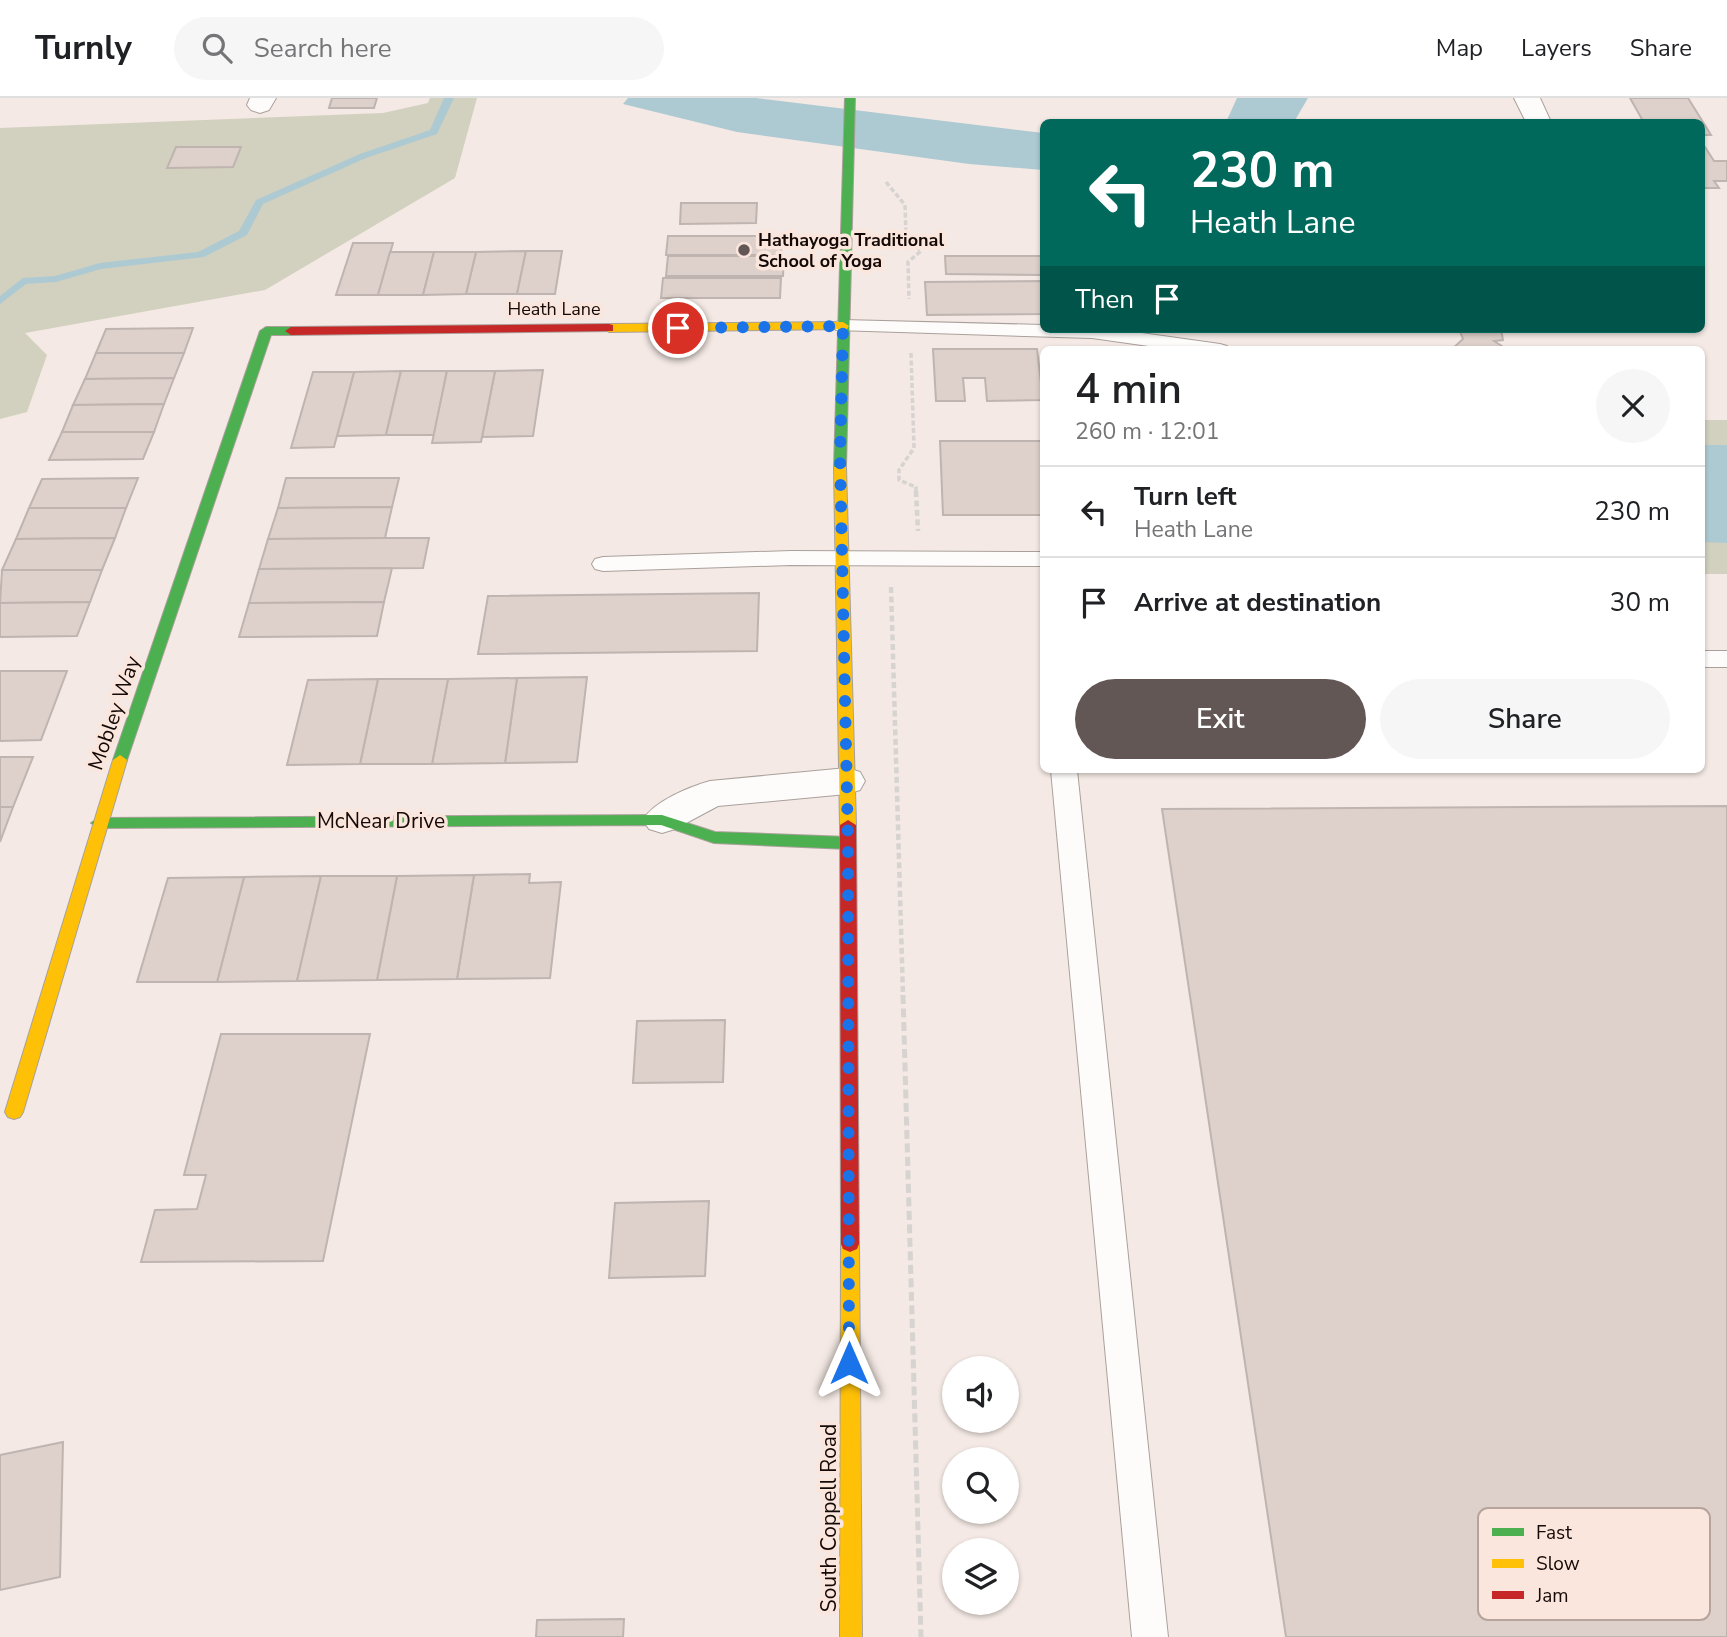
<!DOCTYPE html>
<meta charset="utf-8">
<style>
:root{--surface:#fff;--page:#f6f6f6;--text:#202124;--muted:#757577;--line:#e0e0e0;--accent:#625754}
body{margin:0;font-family:"Nunito Sans",sans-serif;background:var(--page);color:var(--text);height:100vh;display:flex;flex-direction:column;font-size:26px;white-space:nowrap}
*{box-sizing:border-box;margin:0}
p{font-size:23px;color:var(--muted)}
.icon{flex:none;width:38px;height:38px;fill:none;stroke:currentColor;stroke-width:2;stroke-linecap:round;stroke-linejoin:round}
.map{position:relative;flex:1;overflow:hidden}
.panel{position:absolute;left:1040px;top:248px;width:665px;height:427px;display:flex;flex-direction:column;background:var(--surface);border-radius:10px;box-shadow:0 2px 5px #0004}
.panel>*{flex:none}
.hud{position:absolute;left:1040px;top:21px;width:665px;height:214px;border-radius:10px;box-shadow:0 2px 5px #0004;background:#00695c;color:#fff;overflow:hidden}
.fabs{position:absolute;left:942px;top:1258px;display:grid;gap:14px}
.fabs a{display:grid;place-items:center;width:77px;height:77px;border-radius:50%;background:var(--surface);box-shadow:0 2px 5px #0004;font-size:35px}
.pin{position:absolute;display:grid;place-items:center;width:60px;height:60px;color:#fff;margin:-30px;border:4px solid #fff;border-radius:50%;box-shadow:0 2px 7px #0007}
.me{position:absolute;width:77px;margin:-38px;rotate:0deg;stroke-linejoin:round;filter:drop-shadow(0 0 5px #0008)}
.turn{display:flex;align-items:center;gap:24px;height:147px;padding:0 35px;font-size:32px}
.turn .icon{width:91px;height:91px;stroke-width:2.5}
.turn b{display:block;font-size:49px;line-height:60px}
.then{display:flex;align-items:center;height:66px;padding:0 35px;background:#0003;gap:14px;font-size:26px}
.round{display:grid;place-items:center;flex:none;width:74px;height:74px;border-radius:37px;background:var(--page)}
.head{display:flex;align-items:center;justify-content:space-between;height:119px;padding:0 35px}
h1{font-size:42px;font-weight:600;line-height:52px}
.cta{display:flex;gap:14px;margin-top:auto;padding:14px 35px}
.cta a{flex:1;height:80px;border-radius:42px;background:var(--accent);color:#fff;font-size:28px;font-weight:600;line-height:80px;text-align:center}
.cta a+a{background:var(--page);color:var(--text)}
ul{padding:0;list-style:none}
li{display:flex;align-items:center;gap:21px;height:91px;padding:0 35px;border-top:2px solid var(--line)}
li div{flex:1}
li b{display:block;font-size:26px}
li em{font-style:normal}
header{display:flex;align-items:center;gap:42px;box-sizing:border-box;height:98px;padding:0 35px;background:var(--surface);border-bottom:2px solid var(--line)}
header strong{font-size:33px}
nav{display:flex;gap:38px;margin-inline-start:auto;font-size:24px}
.search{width:490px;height:63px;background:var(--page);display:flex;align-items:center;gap:18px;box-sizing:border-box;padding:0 24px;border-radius:38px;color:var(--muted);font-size:26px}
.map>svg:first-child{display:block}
.green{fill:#d2d0be}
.water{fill:#adcad3}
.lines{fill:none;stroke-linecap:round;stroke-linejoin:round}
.stream{fill:#adcad3;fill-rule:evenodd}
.building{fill:#ded1cb;stroke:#bfb4b0;stroke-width:2}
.lane-casing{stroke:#aaa09b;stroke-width:2}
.street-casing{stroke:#aaa09b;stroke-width:2}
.fast-casing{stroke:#aaa09b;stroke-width:2}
.slow-casing{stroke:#aaa09b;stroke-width:2}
.jam-casing{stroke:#aaa09b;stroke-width:2}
.path-far2{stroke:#d6d3d1;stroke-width:3.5;stroke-dasharray:5 2.5;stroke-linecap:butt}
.path-far1{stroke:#d6d3d1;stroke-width:4.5;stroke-dasharray:6 3.5;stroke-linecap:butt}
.path{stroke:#d6d3d1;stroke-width:5;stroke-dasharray:9 4.5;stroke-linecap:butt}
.lane{fill:#fdfcfb;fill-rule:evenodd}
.street{fill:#fdfcfb;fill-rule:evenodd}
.fast{fill:#4caf50;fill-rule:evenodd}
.slow{fill:#ffc107;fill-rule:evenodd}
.jam{fill:#c62828;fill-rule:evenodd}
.route{stroke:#1a73e8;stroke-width:12;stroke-dasharray:0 21.6}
.poi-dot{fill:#625754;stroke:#fbe6dd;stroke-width:2.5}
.labels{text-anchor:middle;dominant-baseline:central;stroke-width:7;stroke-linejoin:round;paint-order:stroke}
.far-poi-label{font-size:18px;font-weight:bold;fill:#140906;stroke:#fbe6dd;text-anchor:start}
.far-street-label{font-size:18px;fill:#140906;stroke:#fbe6dd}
.street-label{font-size:21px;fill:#140906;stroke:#fbe6dd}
.key{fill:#fbe6dd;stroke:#b6a49c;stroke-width:2}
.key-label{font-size:19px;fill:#140906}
</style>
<header>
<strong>Turnly</strong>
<div class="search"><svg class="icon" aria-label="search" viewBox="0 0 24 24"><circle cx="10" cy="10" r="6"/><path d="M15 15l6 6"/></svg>Search here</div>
<nav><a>Map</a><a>Layers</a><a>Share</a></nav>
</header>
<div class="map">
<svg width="1727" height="1539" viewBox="0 0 1727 1539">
<rect width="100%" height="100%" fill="#f4e9e4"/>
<g class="green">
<path d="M 430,0 L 477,0 L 455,80 L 265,192 L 25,235 L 47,257 L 27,314 L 0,321 L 0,30 L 383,15 L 428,5 Z"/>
<rect x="1701" y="322" width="26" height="154"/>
</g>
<g class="water">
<path d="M 628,0 L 756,0 L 1043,35 L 1043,72 L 969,66 L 737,34 L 623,6 Z"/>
<path d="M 1237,0 L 1308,0 L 1294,24 L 1226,24 Z"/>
<path d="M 1701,347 L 1727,347 L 1727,445 L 1701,444 Z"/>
</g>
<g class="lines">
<path class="stream" d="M 444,0 L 454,0 L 437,36 L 366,60 L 263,106 L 247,137 L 204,159 L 101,171 L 56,184 L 26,186 L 0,206 L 0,198 L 23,180 L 55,178 L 100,165 L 198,154 L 239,133 L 256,102 L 360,56 L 430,32 Z"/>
</g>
<g class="building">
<path d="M 332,0 L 377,0 L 374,10 L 329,10 Z"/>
<path d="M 1630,0 L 1688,0 L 1711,37 L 1701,37 L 1701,24 L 1643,23 Z"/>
<path d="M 176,49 L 241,49 L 233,69 L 167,70 Z"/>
<path d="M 1701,49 L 1705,49 L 1714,63 L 1727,63 L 1727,83 L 1714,83 L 1719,90 L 1701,90 Z"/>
<path d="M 681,105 L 757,105 L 756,125 L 680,126 Z"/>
<path d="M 668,138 L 782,138 L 781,157 L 666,157 Z"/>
<path d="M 353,145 L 393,145 L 378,197 L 336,197 Z"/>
<path d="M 526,153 L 517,196 L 466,196 L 476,154 Z"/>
<path d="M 526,153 L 562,153 L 555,196 L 517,196 Z"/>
<path d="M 390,154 L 434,154 L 423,197 L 378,197 Z"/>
<path d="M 434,154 L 476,154 L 466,196 L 423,197 Z"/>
<path d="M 668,158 L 784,158 L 783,178 L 666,178 Z"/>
<path d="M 945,158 L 1043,158 L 1043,177 L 946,176 Z"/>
<path d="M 663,180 L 781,180 L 780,200 L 661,200 Z"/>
<path d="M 1043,183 L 1043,216 L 927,217 L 925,184 Z"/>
<path d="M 193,230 L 184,255 L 96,255 L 106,231 Z"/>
<path d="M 1459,231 L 1501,231 L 1503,242 L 1494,243 L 1508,252 L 1451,252 L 1463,241 Z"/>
<path d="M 933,251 L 1037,251 L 1043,302 L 987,303 L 985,280 L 963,280 L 965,303 L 936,303 Z"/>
<path d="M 96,255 L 184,255 L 174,280 L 85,281 Z"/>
<path d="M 543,272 L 533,338 L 482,339 L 495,273 Z"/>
<path d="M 401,273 L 386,337 L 337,338 L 354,274 Z"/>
<path d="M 401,273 L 447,273 L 434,337 L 386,337 Z"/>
<path d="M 447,273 L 495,273 L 481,344 L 432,345 Z"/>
<path d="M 313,274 L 354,274 L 334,349 L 291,350 Z"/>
<path d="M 174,280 L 164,306 L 73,307 L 85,281 Z"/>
<path d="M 164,306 L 154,334 L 62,334 L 73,307 Z"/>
<path d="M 62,334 L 154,334 L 143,361 L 49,362 Z"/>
<path d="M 940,343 L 1043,343 L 1043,417 L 943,417 Z"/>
<path d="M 138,380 L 126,410 L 29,410 L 42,381 Z"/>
<path d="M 286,380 L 399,380 L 392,409 L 278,410 Z"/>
<path d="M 392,409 L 385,440 L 268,441 L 278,410 Z"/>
<path d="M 29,410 L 126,410 L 115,440 L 16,441 Z"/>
<path d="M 115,440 L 102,472 L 2,472 L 16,441 Z"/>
<path d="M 385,440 L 429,440 L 423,470 L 259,471 L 268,441 Z"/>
<path d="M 392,470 L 384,504 L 249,505 L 259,471 Z"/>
<path d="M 2,472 L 102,472 L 90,504 L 0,505 Z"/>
<path d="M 759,495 L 757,553 L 478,556 L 488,498 Z"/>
<path d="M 90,504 L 77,538 L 0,539 L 0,505 Z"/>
<path d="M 384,504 L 377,538 L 239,539 L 249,505 Z"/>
<path d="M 0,573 L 67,573 L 41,642 L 0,643 Z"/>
<path d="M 587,579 L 577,664 L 505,665 L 517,580 Z"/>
<path d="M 517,580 L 505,665 L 432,666 L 448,581 Z"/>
<path d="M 378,581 L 448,581 L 432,666 L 360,666 Z"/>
<path d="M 378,581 L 360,666 L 287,667 L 308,582 Z"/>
<path d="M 0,659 L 33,659 L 13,709 L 0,709 Z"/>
<path d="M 1727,708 L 1727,1539 L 1286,1539 L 1162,711 Z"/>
<path d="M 0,709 L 13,709 L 0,744 Z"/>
<path d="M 530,776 L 529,785 L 561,784 L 550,880 L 457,881 L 474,777 Z"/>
<path d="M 474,777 L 457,881 L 377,882 L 397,778 Z"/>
<path d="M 321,778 L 297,883 L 217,884 L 244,779 Z"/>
<path d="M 321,778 L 397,778 L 377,882 L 297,883 Z"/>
<path d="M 244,779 L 217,884 L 137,884 L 168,780 Z"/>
<path d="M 725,922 L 723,984 L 633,985 L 637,923 Z"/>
<path d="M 221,936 L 370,936 L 323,1163 L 141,1164 L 155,1112 L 197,1111 L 206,1077 L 184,1077 Z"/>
<path d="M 709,1103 L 705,1178 L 609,1180 L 615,1105 Z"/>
<path d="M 63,1344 L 60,1479 L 0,1492 L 0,1357 Z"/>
<path d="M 624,1521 L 623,1539 L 536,1539 L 537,1522 Z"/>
</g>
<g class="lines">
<defs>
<g id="lane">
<path d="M 843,222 L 1043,227 L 1043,231 L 1113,231 L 1220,246 L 1227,248 L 1230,252 L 1177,252 L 1092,240 L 836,232 L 833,228 L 836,224 Z"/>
<path d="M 791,453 L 1043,454 L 1043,468 L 791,467 L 603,473 L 595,471 L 592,466 L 595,461 L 603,459 Z"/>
<rect x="1701" y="553" width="26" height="16"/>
<path d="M 1051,672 L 1077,672 L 1168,1539 L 1132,1539 Z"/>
</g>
<g id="street">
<path d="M 250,0 L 276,0 L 269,12 L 260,15 L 251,12 L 247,7 Z"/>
<path d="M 1514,0 L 1540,0 L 1551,24 L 1526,24 Z"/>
<path d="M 847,670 L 860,674 L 865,683 L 860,692 L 847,696 L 718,708 L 675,731 L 662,735 L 649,731 L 643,722 C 654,703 689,689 710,683 Z"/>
</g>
<g id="fast">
<path d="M 845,0 L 855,0 L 846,369 L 840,373 L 834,369 Z"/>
<path d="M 266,229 L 291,229 L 297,233 L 291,237 L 271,237 L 127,662 L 125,666 L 115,666 L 113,662 L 260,233 Z"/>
<path d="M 662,717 L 715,734 L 848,739 L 856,745 L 848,751 L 714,745 L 661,727 L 99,730 L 91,725 L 99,720 Z"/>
</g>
<g id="slow">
<path d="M 843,224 L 849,228 L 847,231 L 609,234 L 603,230 L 609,226 Z"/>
<path d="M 840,365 L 846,369 L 856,727 L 848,732 L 840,727 L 834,369 Z"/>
<path d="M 120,657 L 127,662 L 23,1014 L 20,1019 L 14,1021 L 8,1019 L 5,1014 L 113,662 Z"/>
<path d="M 850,1138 L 857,1141 L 859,1146 L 862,1539 L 840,1539 L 841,1146 L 843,1141 Z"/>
</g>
<g id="jam">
<path d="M 609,226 L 613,227 L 613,233 L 291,237 L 285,233 L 291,229 Z"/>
<path d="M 848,722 L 856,727 L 859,1146 L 857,1151 L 850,1154 L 843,1151 L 841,1146 L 840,727 Z"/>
</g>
</defs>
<use href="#lane" class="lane-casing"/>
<use href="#street" class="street-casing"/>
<use href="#fast" class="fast-casing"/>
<use href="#slow" class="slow-casing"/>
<use href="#jam" class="jam-casing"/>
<g class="path-far2">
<path d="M 886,84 L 905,107 L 906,137 L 921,153 L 908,164 L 909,201"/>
<path d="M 911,255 L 914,350 L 899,372 L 899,382 L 916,389 L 916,395"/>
</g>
<g class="path-far1">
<path d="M 916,393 L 918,433"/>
<path d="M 891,489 L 903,898"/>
</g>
<path class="path" d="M 903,897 L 921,1539"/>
<use href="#lane" class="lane"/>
<use href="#street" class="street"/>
<use href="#fast" class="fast"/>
<use href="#slow" class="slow"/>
<use href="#jam" class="jam"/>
</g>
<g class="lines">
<path class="route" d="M 678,230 L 843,228 L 840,359 L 848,745 L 849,1265"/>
</g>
<circle class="poi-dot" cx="744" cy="152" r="7"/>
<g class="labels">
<g class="far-poi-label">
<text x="758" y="142">Hathayoga Traditional<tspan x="758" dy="21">School of Yoga</tspan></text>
</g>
<g class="far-street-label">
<text x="554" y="211">Heath Lane</text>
</g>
<g class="street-label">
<text transform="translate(114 615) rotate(-71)">Mobley Way</text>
<text x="381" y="723">McNear Drive</text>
<text transform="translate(829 1420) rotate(-90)">South Coppell Road</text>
</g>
</g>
<rect x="1478" y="1410" width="232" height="112" rx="10" class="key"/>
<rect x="1492" y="1430" width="32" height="8" fill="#4caf50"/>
<rect x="1492" y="1461" width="32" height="9" fill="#ffc107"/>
<rect x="1492" y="1493" width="32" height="8" fill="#c62828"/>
<g class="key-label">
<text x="1536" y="1441">Fast</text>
<text x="1536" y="1472">Slow</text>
<text x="1536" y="1504">Jam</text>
</g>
</svg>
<div class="fabs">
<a><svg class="icon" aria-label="sound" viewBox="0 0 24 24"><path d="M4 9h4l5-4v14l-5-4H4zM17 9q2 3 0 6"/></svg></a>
<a><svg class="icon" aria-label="search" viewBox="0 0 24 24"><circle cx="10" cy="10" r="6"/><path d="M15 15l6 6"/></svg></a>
<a><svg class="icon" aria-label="layers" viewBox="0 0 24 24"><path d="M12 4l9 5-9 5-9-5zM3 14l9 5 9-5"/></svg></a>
</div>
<div class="pin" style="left:678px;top:230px;background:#d93025"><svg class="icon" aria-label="arrive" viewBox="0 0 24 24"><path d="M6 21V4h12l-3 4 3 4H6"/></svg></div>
<svg class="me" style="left:849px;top:1265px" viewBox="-20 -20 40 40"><path d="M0-17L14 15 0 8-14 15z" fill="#1a73e8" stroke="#fff" stroke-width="4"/></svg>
<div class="hud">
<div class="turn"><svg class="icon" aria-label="left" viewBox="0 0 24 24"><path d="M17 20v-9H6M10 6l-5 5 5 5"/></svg><div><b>230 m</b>Heath Lane</div></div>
<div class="then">Then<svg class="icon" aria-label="arrive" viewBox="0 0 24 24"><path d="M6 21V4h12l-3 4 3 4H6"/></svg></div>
</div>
<section class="panel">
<div class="head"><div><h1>4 min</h1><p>260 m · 12:01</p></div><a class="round"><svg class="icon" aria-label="close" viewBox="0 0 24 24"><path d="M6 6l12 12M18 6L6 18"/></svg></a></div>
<ul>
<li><svg class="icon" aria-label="left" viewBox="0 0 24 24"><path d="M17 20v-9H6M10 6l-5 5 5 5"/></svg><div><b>Turn left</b><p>Heath Lane</p></div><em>230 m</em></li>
<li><svg class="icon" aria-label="arrive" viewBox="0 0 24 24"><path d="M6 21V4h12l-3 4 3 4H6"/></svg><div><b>Arrive at destination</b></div><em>30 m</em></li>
</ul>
<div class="cta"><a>Exit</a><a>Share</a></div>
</section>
</div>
